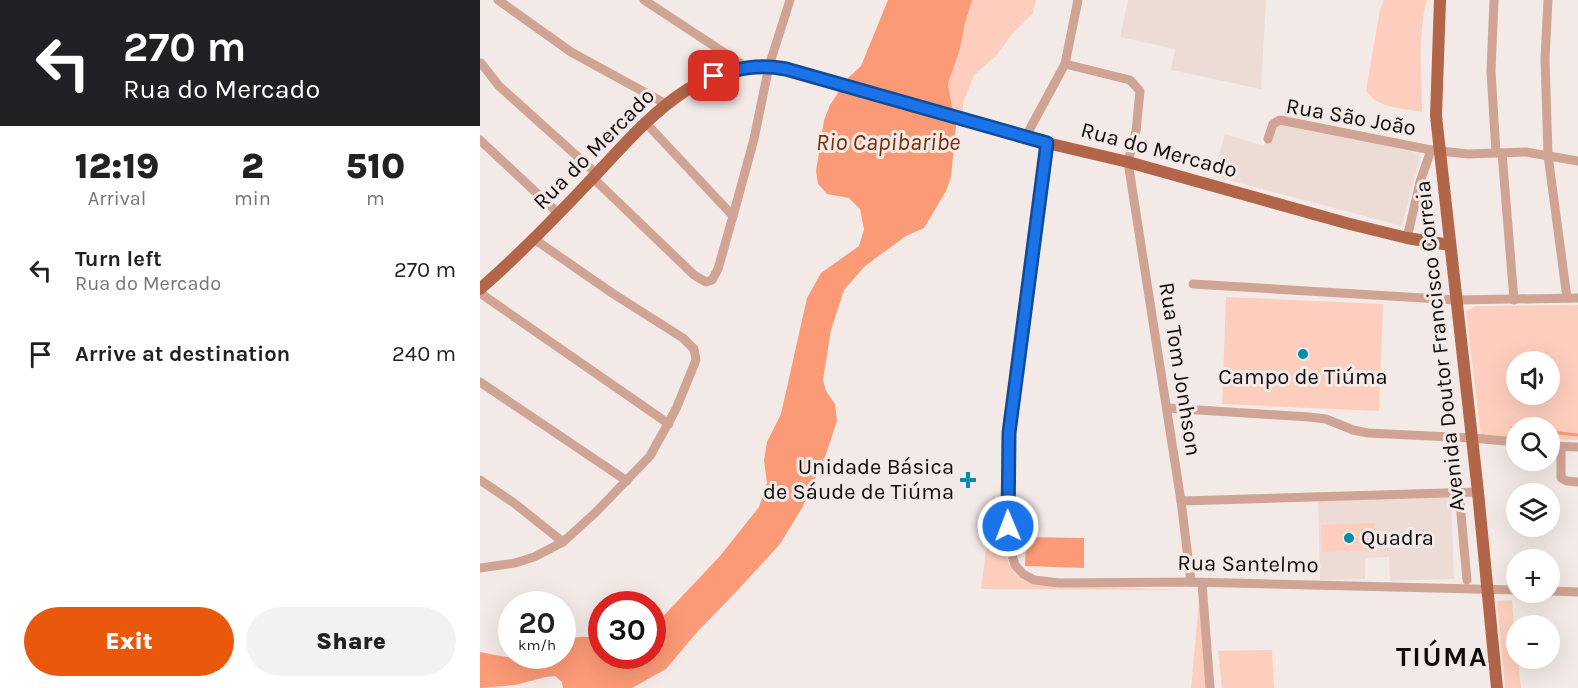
<!DOCTYPE html>
<meta charset="utf-8">
<style>
:root{--surface:#fff;--page:#f2f2f2;--text:#222;--muted:#767676;--accent:#ea580c}
body{margin:0;font-family:Karla,sans-serif;background:var(--page);color:var(--text);height:100vh;display:flex;flex-direction:column;font-size:22px;white-space:nowrap}
*{box-sizing:border-box;margin:0}
p{font-size:20px;color:var(--muted)}
.icon{flex:none;width:33px;height:33px;fill:none;stroke:currentColor;stroke-width:2;stroke-linecap:round;stroke-linejoin:round}
.map{position:relative;flex:1;overflow:hidden}
.panel{display:flex;flex-direction:column;background:var(--surface);width:480px}
.panel>*{flex:none}
.banner{background:#202124;color:#fff;overflow:hidden}
.tools{position:absolute;left:1026px;top:351px;display:grid;gap:12px}
.tools a{display:grid;place-items:center;width:54px;height:54px;border-radius:50%;background:var(--surface);box-shadow:0 6px 24px #0002;font-size:30px}
.speed{position:absolute;left:18px;top:591px;display:flex;gap:12px;font-size:30px;font-weight:700;text-align:center}
.speed>*{display:grid;place-content:center;width:78px;height:78px;border-radius:50%;background:var(--surface);box-shadow:0 6px 24px #0002;line-height:1}
.speed small{font-size:15px;font-weight:400}
.speed .limit{border:9px solid #d22;background:#fff;color:#111}
.pin{position:absolute;display:grid;place-items:center;width:51px;height:51px;color:#fff;margin:-26px;border-radius:12px;box-shadow:0 3px 9px #0006}
.me{position:absolute;width:66px;margin:-33px;rotate:359deg;stroke-linejoin:round;filter:drop-shadow(0 0 4px #0008)}
.turn{display:flex;align-items:center;gap:21px;height:126px;padding:0 24px;font-size:27px}
.turn .icon{width:78px;height:78px;stroke-width:2.5}
.turn b{display:block;font-size:42px;line-height:51px}
.eta{display:flex;justify-content:space-evenly;align-items:center;height:102px;text-align:center}
.eta b{font-size:36px;font-weight:800;line-height:42px}
.primary-button{display:flex;gap:12px;margin-top:auto;padding:12px 24px}
.primary-button a{flex:1;height:69px;border-radius:36px;background:var(--accent);color:#fff;font-size:24px;font-weight:800;line-height:69px;text-align:center}
.primary-button a+a{background:var(--page);color:var(--text)}
ul{padding:0;list-style:none}
li{display:flex;align-items:center;gap:18px;height:84px;padding:0 24px}
li div{flex:1}
li b{display:block;font-size:22px}
li em{font-style:normal}
main{display:flex;flex:1;min-height:0}
.map>svg:first-child{display:block}
.built{fill:#eddcd6}
.green{fill:#fdcebd;fill-rule:evenodd}
.water{fill:#fb9a76}
.lines{fill:none;stroke-linecap:round;stroke-linejoin:round}
.stream{stroke:#fb9a76;stroke-width:3}
.minor{stroke:#d0a494;stroke-width:9}
.major{stroke:#b26548;stroke-width:12}
.route-casing{stroke:#114b97;stroke-width:15}
.route{stroke:#1a73e8;stroke-width:10}
.poi-dot{fill:#038cab;stroke:#f3eae7;stroke-width:2}
.labels{text-anchor:middle;dominant-baseline:central;stroke-width:6;stroke-linejoin:round;paint-order:stroke}
.street-label{font-size:22px;fill:#0e0b0a;stroke:#f3eae7}
.poi-label{font-size:22px;fill:#0e0b0a;stroke:#f3eae7}
.water-label{font-size:24px;font-style:italic;fill:#802c02;stroke:#f3eae7}
.district-label{font-size:28px;font-weight:bold;letter-spacing:1.5px;fill:#0e0b0a;stroke:#f3eae7}
</style>
<main>
<section class="panel">
<div class="banner">
<div class="turn"><svg class="icon" aria-label="left" viewBox="0 0 24 24"><path d="M17 20v-9H6M10 6l-5 5 5 5"/></svg><div><b>270 m</b>Rua do Mercado</div></div>
</div>
<div class="eta">
<div><b>12:19</b><p>Arrival</p></div>
<div><b>2</b><p>min</p></div>
<div><b>510</b><p>m</p></div>
</div>
<ul>
<li><svg class="icon" aria-label="left" viewBox="0 0 24 24"><path d="M17 20v-9H6M10 6l-5 5 5 5"/></svg><div><b>Turn left</b><p>Rua do Mercado</p></div><em>270 m</em></li>
<li><svg class="icon" aria-label="arrive" viewBox="0 0 24 24"><path d="M6 21V4h12l-3 4 3 4H6"/></svg><div><b>Arrive at destination</b></div><em>240 m</em></li>
</ul>
<div class="primary-button"><a>Exit</a><a>Share</a></div>
</section>
<div class="map">
<svg width="1098" height="688" viewBox="0 0 1098 688">
<rect width="100%" height="100%" fill="#f3eae7"/>
<g class="built">
<path d="M 648,0 L 786,0 L 781,89 L 691,70 L 695,49 L 640,37 Z"/>
<path d="M 793,117 L 941,154 L 922,226 L 733,176 L 745,134 L 784,146 Z"/>
<path d="M 971,494 L 974,579 L 910,581 L 909,557 L 885,558 L 885,579 L 840,580 L 838,497 Z"/>
</g>
<g class="green">
<path d="M 492,0 L 556,0 L 553,13 L 532,34 L 516,56 L 494,75 L 483,103 L 483,111 L 473,110 L 468,84 L 480,49 L 485,23 Z"/>
<path d="M 904,0 L 947,0 C 937,36 942,75 942,112 C 922,108 897,109 886,90 L 900,10 Z"/>
<path d="M 746,297 L 903,304 L 899,411 L 742,404 Z"/>
<path d="M 1098,305 L 1098,440 L 1070,439 L 1070,428 L 1036,428 L 1036,438 L 1001,437 L 986,311 L 996,306 ZM 1036,362 L 1070,362 L 1070,394 L 1036,394 Z"/>
<path d="M 513,496 L 522,501 C 531,524 516,558 539,577 C 543,581 551,583 556,585 L 708,590 L 501,589 Z"/>
<path d="M 895,523 L 896,550 L 842,552 L 841,525 Z"/>
<path d="M 1032,600 L 1036,658 L 1038,659 L 1041,688 L 1025,688 L 1017,601 Z"/>
<path d="M 719,601 L 726,684 L 726,688 L 711,688 Z"/>
<path d="M 792,650 L 794,688 L 742,688 L 738,651 Z"/>
</g>
<g class="water">
<path d="M 408,0 L 492,0 L 485,23 L 480,49 L 468,84 L 476,127 L 471,177 L 466,191 L 444,228 L 426,236 L 385,266 L 364,290 L 351,330 L 343,380 L 346,391 L 355,404 L 357,421 L 346,454 L 322,508 L 300,544 L 256,592 L 218,631 L 186,669 L 152,688 L 83,688 L 82,682 L 75,676 L 66,677 L 35,685 L 0,688 L 0,652 C 16,655 32,659 49,659 C 60,658 71,656 82,656 L 83,640 C 96,636 107,636 121,639 L 122,656 L 172,656 L 173,627 L 240,556 L 279,507 L 287,483 L 284,460 L 287,442 L 301,414 L 327,298 L 341,273 L 379,246 L 384,229 L 380,209 L 369,198 L 347,194 L 338,184 L 336,171 L 344,120 L 350,105 L 367,79 L 381,66 Z"/>
<path d="M 546,537 L 604,538 L 604,568 L 545,566 Z"/>
</g>
<g class="lines">
<g class="stream">
<path d="M 1032,428 L 1036,429"/>
<path d="M 1070,432 L 1098,435"/>
</g>
<g class="minor">
<path d="M 18,0 L 91,52 L 186,104"/>
<path d="M 164,0 L 266,67"/>
<path d="M 1014,0 L 1011,71 L 1016,153"/>
<path d="M 1068,0 L 1065,59 L 1068,155 L 1087,298"/>
<path d="M 1,63 L 19,86 L 117,174"/>
<path d="M 585,64 L 650,80 L 660,91 L 656,131 L 648,162 L 701,501 L 711,582"/>
<path d="M 165,122 L 253,216"/>
<path d="M 546,136 L 585,64 L 598,0"/>
<path d="M 788,139 L 793,124 L 800,120 L 951,150 L 988,154 L 1046,152 L 1098,161"/>
<path d="M 0,140 L 79,214"/>
<path d="M 567,143 L 529,433 L 528,542 L 535,565 L 543,574 L 554,580 L 579,583 L 711,582 L 1036,590"/>
<path d="M 1022,153 L 1034,300"/>
<path d="M 113,178 L 214,275 L 226,282 L 232,280 L 238,269 L 253,216 L 274,139 L 289,66 L 310,0"/>
<path d="M 927,238 L 940,182 L 951,150"/>
<path d="M 713,284 L 976,300 L 1098,298"/>
<path d="M 0,293 L 189,424"/>
<path d="M 0,382 L 147,481"/>
<path d="M 687,408 L 829,417 L 846,419 L 873,430 L 888,433 L 992,438 L 1036,442"/>
<path d="M 1070,446 L 1098,447"/>
<path d="M 1081,447 L 1081,478 L 1087,481 L 1098,482"/>
<path d="M 0,480 L 34,503 L 83,542"/>
<path d="M 979,492 L 987,580"/>
<path d="M 701,501 L 998,492"/>
<path d="M 0,568 L 35,563 L 54,557 L 83,542 L 115,513 L 170,456 L 196,409 L 216,360 L 214,349 L 203,338 L 132,293 L 54,239"/>
<path d="M 722,583 L 730,688"/>
<path d="M 1070,591 L 1098,592"/>
</g>
<g class="major">
<path d="M 960,0 L 956,116 L 998,492 L 1017,688"/>
<path d="M 0,289 C 38,256 73,220 107,184 C 163,126 215,54 306,69 L 567,143 L 648,162 L 866,223 L 927,238 L 970,245"/>
</g>
</g>
<g class="lines">
<defs>
<path id="route" d="M 234,76 C 260,68 278,64 306,69 L 567,143 L 529,433 L 528,526"/>
</defs>
<use href="#route" class="route-casing"/>
<use href="#route" class="route"/>
</g>
<g class="poi-dot">
<circle cx="823" cy="354" r="6"/>
<path d="M485 471h6v6h6v6h-6v6h-6v-6h-6v-6h6z"/>
<circle cx="869" cy="538" r="6"/>
</g>
<g class="labels">
<g class="street-label">
<text transform="translate(871 117) rotate(10)">Rua São João</text>
<text transform="translate(114 149) rotate(-45)">Rua do Mercado</text>
<text transform="translate(679 150) rotate(15)">Rua do Mercado</text>
<text transform="translate(960 346) rotate(-96)">Avenida Doutor Francisco Correia</text>
<text transform="translate(700 369) rotate(81)">Rua Tom Jonhson</text>
<text transform="translate(768 564) rotate(1)">Rua Santelmo</text>
</g>
<g class="poi-label">
<text x="823" y="377">Campo de Tiúma</text>
<text x="474" y="467" text-anchor="end">Unidade Básica<tspan x="474" dy="25">de Sáude de Tiúma</tspan></text>
<text x="881" y="538" text-anchor="start">Quadra</text>
</g>
<g class="water-label">
<text x="408" y="142">Rio Capibaribe</text>
</g>
<g class="district-label">
<text x="962" y="656">TIÚMA</text>
</g>
</g>
</svg>
<div class="tools">
<a><svg class="icon" aria-label="sound" viewBox="0 0 24 24"><path d="M4 9h4l5-4v14l-5-4H4zM17 9q2 3 0 6"/></svg></a>
<a><svg class="icon" aria-label="search" viewBox="0 0 24 24"><circle cx="10" cy="10" r="6"/><path d="M15 15l6 6"/></svg></a>
<a><svg class="icon" aria-label="layers" viewBox="0 0 24 24"><path d="M12 4l9 5-9 5-9-5zM3 14l9 5 9-5"/></svg></a>
<a>+</a>
<a>−</a>
</div>
<div class="speed"><div>20<small>km/h</small></div><div class="limit">30</div></div>
<div class="pin" style="left:234px;top:76px;background:#d93025"><svg class="icon" aria-label="arrive" viewBox="0 0 24 24"><path d="M6 21V4h12l-3 4 3 4H6"/></svg></div>
<svg class="me" style="left:528px;top:526px" viewBox="-20 -20 40 40"><circle r="17" fill="#1a73e8" stroke="#fff" stroke-width="3"/><path d="M0-11L8 9 0 5-8 9z" fill="#fff"/></svg>
</div>
</main>
